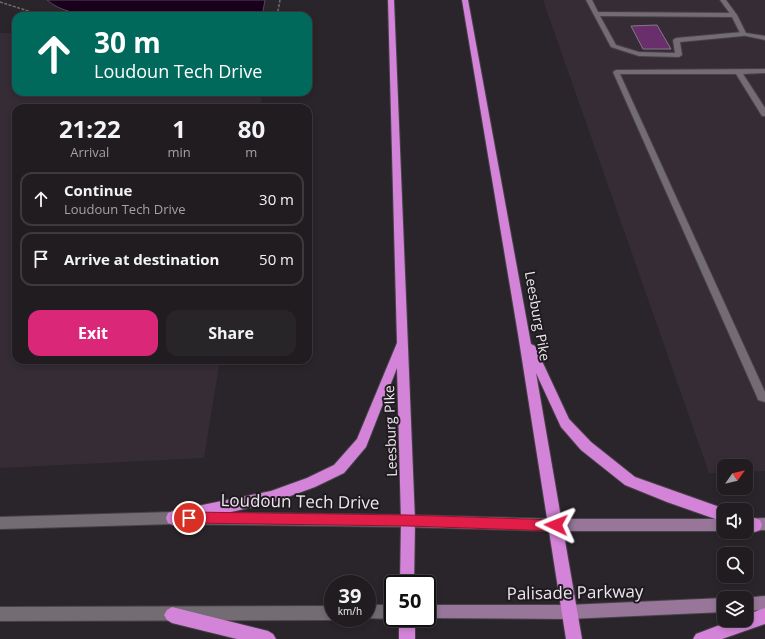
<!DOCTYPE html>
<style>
:root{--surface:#201c20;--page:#282529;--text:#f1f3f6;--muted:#a2a1a5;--line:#3d3a3e;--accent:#db2777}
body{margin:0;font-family:"Open Sans",sans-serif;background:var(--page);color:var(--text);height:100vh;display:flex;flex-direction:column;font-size:15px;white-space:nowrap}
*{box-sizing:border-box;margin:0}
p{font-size:13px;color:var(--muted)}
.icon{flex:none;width:22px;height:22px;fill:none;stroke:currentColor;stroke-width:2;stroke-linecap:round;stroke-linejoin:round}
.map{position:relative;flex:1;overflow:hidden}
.sheet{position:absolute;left:12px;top:104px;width:300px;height:260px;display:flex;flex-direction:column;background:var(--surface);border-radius:12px;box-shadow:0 2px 6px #0003,0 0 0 1px var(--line)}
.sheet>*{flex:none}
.banner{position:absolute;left:12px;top:12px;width:300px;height:84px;border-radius:12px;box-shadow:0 2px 6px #0003,0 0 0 1px var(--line);background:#00695c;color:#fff;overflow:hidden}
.needle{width:26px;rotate:56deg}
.controls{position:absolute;left:717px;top:459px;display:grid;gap:8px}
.controls a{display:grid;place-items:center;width:36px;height:36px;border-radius:8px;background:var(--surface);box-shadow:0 2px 6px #0003,0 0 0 1px var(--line);font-size:20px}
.speed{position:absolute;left:324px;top:575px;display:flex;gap:8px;font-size:20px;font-weight:700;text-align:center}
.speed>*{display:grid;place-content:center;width:52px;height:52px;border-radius:50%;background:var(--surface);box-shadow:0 2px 6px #0003,0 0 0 1px var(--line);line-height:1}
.speed small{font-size:10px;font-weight:400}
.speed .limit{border:2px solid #111;border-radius:6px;background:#fff;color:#111}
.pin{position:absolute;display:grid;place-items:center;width:34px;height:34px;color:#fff;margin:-17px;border:2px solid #fff;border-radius:50%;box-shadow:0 1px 4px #0007}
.me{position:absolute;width:44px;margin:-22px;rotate:272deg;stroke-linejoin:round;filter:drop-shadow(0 0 3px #0008)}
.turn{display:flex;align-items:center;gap:14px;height:84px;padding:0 16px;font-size:18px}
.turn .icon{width:52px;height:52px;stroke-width:2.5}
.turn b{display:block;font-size:28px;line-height:34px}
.eta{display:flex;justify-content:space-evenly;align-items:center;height:68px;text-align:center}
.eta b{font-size:24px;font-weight:700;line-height:28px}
.primary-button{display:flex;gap:8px;margin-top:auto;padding:8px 16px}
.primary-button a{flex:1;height:46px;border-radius:12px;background:var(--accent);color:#fff;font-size:16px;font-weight:700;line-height:46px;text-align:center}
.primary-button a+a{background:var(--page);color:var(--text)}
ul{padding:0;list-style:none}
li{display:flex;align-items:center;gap:12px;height:54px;margin:0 8px 6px;padding:0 8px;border:2px solid var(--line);border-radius:12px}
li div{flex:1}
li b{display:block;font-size:15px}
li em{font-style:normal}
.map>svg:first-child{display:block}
.built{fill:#352c36}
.water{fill:#19001c;stroke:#58455a}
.building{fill:#682f6c;stroke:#827c83}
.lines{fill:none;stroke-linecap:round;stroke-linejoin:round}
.service-casing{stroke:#474247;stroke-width:2}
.minor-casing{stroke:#474247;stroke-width:2}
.tertiary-casing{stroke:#474247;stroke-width:2}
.secondary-casing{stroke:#474247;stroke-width:2}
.trunk-casing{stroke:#474247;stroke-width:2}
.path{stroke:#716d71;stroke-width:1.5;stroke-dasharray:3 1.5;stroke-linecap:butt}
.service{fill:#736d73;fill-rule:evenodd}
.minor{fill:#736d73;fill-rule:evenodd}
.tertiary{fill:#736d73;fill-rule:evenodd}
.secondary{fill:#977699;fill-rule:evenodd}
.trunk{fill:#d484d8;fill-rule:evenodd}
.route{fill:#e11d48;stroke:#92132f}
.labels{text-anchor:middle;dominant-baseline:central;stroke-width:4;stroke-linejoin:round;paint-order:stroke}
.street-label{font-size:14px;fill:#ebe7eb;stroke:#201b20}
.near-street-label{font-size:17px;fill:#ebe7eb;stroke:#201b20}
</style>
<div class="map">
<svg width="765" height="639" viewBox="0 0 765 639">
<rect width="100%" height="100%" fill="#2a252a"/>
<g class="built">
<path d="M 543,0 L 765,0 L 765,471 L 746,472 L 746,466 L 724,466 L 724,473 L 709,473 Z"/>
<path d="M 0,33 L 16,33 L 16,92 L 263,92 L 260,108 L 16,108 L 16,360 L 220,360 L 204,458 L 0,468 Z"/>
</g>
<path class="water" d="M 47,0 L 265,0 L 263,11 L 257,16 L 97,16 C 79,14 61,12 47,0 Z"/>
<path class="building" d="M 657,25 L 671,49 L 643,49 L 631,26 Z"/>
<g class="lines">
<defs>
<g id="service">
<path d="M 586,0 L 592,0 L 598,12 L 734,13 L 737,15 L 734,17 L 600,16 L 616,45 L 639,52 L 675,53 L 673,40 L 676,38 L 743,32 L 746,34 L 743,36 L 680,42 L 682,55 L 679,57 L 639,56 L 611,47 Z"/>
<path d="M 765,69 L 765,73 L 743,74 L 765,108 L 765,116 L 762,116 L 736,74 L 620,74 L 765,392 L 765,402 L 758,400 L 757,397 L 613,72 L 616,70 Z"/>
</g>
<path id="minor" d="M 720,0 L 726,0 L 737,15 L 746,33 L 765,36 L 765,40 L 741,35 L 731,15 Z"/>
<g id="tertiary">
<path d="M 173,512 L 408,515 L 412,517 L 414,521 L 412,525 L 408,527 L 173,524 L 0,529 L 0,517 Z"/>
<path d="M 367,605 L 393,605 L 393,618 L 395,618 L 393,619 L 365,618 L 367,618 Z"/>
<path d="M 333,606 L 333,618 L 337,618 L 333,620 L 0,621 L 0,607 Z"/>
</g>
<g id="secondary">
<path d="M 408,515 L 556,519 L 724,519 L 724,531 L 556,531 L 408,527 L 404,525 L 402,521 L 404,517 Z"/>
<path d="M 765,518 L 765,530 L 746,531 L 746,519 Z"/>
<path d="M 765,596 L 765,610 L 746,611 L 746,598 L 744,598 Z"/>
<path d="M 724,598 L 724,612 L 568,619 L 425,618 L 427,618 L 427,605 L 568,605 Z"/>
</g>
<g id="trunk">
<path d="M 388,0 L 394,0 L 415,521 L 414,584 L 400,584 L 401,521 L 397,368 L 366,447 L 344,473 L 315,487 L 271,503 L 173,525 L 168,523 L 166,518 L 168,513 L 173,511 L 271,491 L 307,478 L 334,465 L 357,439 L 397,343 Z"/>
<path d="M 462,0 L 468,0 L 531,344 L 535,346 L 569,419 L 591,442 L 635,477 L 728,510 L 724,510 L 724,522 L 667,502 L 625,485 L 581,450 L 561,427 L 536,373 L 582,639 L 566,639 L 518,334 Z"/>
<path d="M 746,515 L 760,520 L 762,525 L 760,530 L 755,532 L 746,529 Z"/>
<path d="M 172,607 L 268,631 L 273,634 L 276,639 L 237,639 L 172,623 L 167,620 L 164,615 L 167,610 Z"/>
<path d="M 765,608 L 765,624 L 722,639 L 693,639 L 696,634 L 733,620 L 746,620 L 746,615 Z"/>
<rect x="399" y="618" width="16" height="21"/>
</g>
</defs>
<use href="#service" class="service-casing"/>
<use href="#minor" class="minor-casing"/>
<use href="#tertiary" class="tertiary-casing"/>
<use href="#secondary" class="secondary-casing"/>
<use href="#trunk" class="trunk-casing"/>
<g class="path">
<path d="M 0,2 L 44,16"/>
<path d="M 277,16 L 280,0"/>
</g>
<use href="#service" class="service"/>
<use href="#minor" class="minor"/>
<use href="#tertiary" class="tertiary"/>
<use href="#secondary" class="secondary"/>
<use href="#trunk" class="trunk"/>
</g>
<path class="route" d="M 189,512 L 408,515 L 556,520 L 560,521 L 561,525 L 560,529 L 556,531 L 408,526 L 189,523 L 185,522 L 183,518 L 185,514 Z"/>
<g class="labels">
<g class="street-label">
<text transform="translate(538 316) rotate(80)">Leesburg Pike</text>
<text transform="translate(390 431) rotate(-92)">Leesburg PIke</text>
</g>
<g class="near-street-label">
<text transform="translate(300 501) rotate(1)">Loudoun Tech Drive</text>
<text transform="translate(575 592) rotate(-1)">Palisade Parkway</text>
</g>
</g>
</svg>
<div class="controls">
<a><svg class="needle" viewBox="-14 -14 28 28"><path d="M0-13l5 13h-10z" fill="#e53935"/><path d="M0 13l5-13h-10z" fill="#a2a1a5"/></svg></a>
<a><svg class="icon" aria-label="sound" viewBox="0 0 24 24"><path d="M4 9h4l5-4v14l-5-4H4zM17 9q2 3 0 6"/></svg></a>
<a><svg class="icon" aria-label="search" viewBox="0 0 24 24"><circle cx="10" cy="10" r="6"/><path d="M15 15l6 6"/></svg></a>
<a><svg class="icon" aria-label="layers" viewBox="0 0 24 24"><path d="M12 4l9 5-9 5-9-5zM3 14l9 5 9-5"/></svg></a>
</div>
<div class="speed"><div>39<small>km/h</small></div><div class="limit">50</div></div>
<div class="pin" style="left:189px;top:518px;background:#d93025"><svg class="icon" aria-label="arrive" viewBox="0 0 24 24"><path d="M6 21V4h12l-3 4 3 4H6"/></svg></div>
<svg class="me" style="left:556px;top:525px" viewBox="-20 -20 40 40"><path d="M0-17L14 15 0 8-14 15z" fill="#e11d48" stroke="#fff" stroke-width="4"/></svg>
<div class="banner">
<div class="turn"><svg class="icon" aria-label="ahead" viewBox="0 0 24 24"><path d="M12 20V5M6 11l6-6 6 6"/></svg><div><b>30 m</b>Loudoun Tech Drive</div></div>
</div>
<section class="sheet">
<div class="eta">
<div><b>21:22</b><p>Arrival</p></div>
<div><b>1</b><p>min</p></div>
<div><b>80</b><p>m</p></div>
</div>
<ul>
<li><svg class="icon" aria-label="ahead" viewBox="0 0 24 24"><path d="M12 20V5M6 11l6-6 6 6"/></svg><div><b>Continue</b><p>Loudoun Tech Drive</p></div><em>30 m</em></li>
<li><svg class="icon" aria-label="arrive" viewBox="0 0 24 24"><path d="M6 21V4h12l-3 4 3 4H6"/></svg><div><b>Arrive at destination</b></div><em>50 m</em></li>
</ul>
<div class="primary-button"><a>Exit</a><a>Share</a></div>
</section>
</div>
